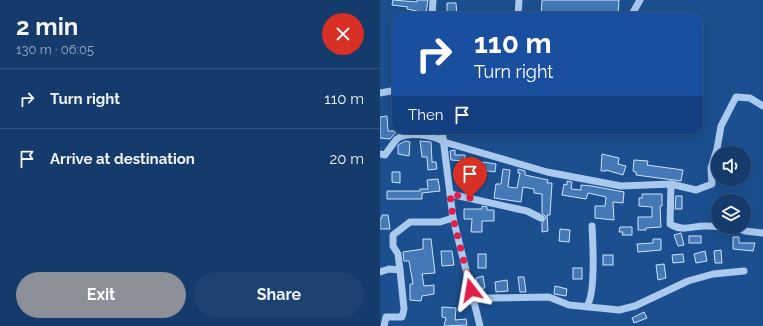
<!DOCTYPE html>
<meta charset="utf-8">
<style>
:root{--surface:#143b6b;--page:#1d4271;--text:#f1f3f6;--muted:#9dadc1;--line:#33557e;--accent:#8c9099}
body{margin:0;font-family:Raleway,sans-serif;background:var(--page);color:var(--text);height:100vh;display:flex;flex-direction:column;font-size:15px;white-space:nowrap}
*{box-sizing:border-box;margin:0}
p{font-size:13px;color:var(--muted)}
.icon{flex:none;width:22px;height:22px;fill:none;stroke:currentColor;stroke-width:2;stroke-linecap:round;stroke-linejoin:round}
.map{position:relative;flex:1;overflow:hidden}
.sheet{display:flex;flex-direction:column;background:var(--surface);width:380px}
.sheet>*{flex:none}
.top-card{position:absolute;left:12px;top:12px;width:311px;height:122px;border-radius:12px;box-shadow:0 4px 16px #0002,0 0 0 1px var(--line);background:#1a4fa0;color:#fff;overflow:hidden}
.tools{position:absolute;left:331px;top:146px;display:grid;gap:8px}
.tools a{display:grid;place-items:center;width:40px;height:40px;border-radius:50%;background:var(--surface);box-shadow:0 4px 16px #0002,0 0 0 1px var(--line);font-size:20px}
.pin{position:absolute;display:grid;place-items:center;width:34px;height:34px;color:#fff;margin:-41px -17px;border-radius:50% 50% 50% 0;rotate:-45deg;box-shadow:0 0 4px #0007}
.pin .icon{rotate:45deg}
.me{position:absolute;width:44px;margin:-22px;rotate:346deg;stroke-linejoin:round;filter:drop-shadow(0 0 3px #0008)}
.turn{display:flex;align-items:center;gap:14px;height:84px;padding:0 16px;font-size:18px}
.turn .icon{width:52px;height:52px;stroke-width:2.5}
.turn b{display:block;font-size:28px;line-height:34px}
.then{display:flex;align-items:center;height:38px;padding:0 16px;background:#0003;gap:8px;font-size:15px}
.round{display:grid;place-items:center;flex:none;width:42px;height:42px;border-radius:21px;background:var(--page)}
.head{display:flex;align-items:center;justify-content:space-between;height:68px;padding:0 16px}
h1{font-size:24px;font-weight:700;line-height:30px}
.primary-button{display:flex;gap:8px;margin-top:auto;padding:8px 16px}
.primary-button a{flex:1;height:46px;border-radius:24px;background:var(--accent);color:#fff;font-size:16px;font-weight:700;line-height:46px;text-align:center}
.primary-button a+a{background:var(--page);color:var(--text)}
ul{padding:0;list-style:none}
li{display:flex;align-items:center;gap:12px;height:60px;padding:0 16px;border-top:1px solid var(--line)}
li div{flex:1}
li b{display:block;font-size:15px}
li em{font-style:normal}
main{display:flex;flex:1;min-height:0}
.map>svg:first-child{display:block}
.building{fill:#4478b7;stroke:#cfe3fa}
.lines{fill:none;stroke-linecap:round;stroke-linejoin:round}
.minor{stroke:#a9c9ee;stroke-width:7}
.route{stroke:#e11d48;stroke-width:7;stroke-dasharray:0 12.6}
</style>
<main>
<section class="sheet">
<div class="head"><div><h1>2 min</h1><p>130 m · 06:05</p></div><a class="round" style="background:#d93025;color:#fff"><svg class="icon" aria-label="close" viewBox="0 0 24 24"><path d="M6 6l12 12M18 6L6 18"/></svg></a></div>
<ul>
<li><svg class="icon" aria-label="right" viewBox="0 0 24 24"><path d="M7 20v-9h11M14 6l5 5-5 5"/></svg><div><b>Turn right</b></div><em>110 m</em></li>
<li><svg class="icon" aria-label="arrive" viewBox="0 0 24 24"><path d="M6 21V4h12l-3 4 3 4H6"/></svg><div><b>Arrive at destination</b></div><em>20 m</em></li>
</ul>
<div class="primary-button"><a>Exit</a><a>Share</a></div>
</section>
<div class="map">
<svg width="383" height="326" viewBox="0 0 383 326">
<rect width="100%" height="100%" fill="#1b4f8f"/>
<g class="building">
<path d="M 13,0 L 37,2 L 37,0 L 48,0 L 46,13 L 27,9 L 28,7 L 12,5 Z"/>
<path d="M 162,0 L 239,0 L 238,16 L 161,16 Z"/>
<path d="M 67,3 L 76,3 L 77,16 L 67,15 Z"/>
<path d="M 7,116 L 8,131 L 17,131 L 10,139 L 0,138 L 0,117 Z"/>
<path d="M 25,141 L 30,142 L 29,156 L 18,154 L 18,145 Z"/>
<path d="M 40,141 L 51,142 L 52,162 L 56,162 L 57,169 L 48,170 L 47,157 L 42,157 Z"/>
<path d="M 75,150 L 75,155 L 85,155 L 85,161 L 71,160 L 70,151 Z"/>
<path d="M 222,154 L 239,158 L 238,164 L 246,166 L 243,175 L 226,170 L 226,171 L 221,171 Z"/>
<path d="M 254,160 L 268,161 L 267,165 L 303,170 L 301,181 L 256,175 L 256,172 L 253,171 Z"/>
<path d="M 103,162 L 116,164 L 115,172 L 102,170 Z"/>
<path d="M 123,169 L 130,170 L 128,187 L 137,188 L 140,173 L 138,173 L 138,169 L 145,171 L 145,175 L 168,180 L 167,183 L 172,183 L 170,215 L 167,215 L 168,231 L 162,232 L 162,223 L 166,217 L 162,213 L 162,194 L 154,193 L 154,189 L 143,187 L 141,202 L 114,198 L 116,184 L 121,184 Z"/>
<path d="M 12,172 L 20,172 L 20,183 L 12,182 Z"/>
<path d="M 58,179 L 60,191 L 42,193 L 42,199 L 7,199 L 7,191 L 40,191 L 40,189 L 48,189 L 47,180 Z"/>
<path d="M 187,181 L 192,182 L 191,189 L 201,190 L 201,185 L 212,186 L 244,192 L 243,203 L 233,202 L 234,220 L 215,218 L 215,206 L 225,206 L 226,197 L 208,193 L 206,199 L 182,195 L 184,184 L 187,185 Z"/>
<path d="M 262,194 L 282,194 L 282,206 L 280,206 L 281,227 L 266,228 L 266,230 L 258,230 L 258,217 L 272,217 L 272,207 L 259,206 L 259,198 L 262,198 Z"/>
<path d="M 296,196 L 302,196 L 302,209 L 295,209 Z"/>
<path d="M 102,206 L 107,207 L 107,210 L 114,210 L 114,221 L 102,221 L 102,232 L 91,232 L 92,219 L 84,219 L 84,209 L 102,209 Z"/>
<path d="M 2,215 L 8,215 L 10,229 L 0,229 L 0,218 L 2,218 Z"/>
<path d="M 240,227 L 252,227 L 252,235 L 242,235 L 243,232 L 239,232 Z"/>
<path d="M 180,229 L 190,230 L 189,242 L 179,241 Z"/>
<path d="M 301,233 L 304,245 L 298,246 L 294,235 Z"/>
<rect x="309" y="236" width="12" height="7"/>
<path d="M 353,237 L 359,237 L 359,243 L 375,243 L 373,251 L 353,249 Z"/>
<path d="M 43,239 L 51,239 L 55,273 L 42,274 L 44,286 L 54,285 L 54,294 L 42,296 L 41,301 L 30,300 L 30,284 L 33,284 L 29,261 L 24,261 L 23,252 L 43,249 Z"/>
<path d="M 273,239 L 281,239 L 281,250 L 258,252 L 257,244 L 273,243 Z"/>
<path d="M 341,250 L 342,263 L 335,263 L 334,251 Z"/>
<path d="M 61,251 L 72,251 L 74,265 L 62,266 Z"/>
<path d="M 325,251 L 327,261 L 316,263 L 314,254 Z"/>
<rect x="98" y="254" width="8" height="14"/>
<path d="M 303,254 L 304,262 L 293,263 L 292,255 Z"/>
<rect x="223" y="255" width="10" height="10"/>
<path d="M 284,264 L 286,278 L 278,280 L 276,265 Z"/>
<rect x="193" y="268" width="9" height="11"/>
<path d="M 103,276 L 105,288 L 98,289 L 96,278 Z"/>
<path d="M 138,277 L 144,277 L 146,292 L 140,292 Z"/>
<path d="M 127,280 L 128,291 L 116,292 L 115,282 Z"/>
<path d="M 175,286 L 187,289 L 186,296 L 174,294 Z"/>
<path d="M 62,307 L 76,308 L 75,320 L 86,319 L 87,325 L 64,326 L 66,318 L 62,317 Z"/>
<path d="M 264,312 L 267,318 L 254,323 L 252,318 Z"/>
</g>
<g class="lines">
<g class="minor">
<path d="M 52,16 L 53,0"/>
<path d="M 138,16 L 139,0"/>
<path d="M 251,16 L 260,0"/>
<path d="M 0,93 L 16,90"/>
<path d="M 62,130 L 73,218 L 100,326"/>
<path d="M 0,154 L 5,155 C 9,150 13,143 17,139 C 27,131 54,135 64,142 L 167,172 L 241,186 L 291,184 L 290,224 C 302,232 312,226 325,226 C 333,226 340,227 348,227"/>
<path d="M 291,184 L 316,190 L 332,184 L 331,168 L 337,149 L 341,126 L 356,97 L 370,98 L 383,106"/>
<path d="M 70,194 L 147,211 L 161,218"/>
<path d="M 354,227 L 365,231 L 383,233"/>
<path d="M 0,272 L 9,269 L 20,270 L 18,254 L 13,246 L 13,235 L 30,222 L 60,222 L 73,218"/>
<path d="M 93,300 L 107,298 L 169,297 L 189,305 L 239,310 L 255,306 L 308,281 L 333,274 L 364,271"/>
<path d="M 207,306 C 216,293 213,244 212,226"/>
<path d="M 4,326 L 6,317 L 22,317 L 24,309 L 20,270"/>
</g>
</g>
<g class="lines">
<path class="route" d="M 90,198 L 70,194 L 73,218 L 91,290"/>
</g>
</svg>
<div class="tools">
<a><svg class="icon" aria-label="sound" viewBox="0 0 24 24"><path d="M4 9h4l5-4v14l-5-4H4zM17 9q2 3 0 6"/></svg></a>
<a><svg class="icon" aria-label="layers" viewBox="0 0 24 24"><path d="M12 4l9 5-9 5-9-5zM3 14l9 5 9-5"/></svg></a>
</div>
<div class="pin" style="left:90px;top:198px;background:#d93025"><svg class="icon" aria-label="arrive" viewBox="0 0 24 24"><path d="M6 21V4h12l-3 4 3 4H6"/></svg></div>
<svg class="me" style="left:91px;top:290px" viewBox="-20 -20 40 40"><path d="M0-17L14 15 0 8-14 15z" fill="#e11d48" stroke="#fff" stroke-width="4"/></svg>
<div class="top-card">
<div class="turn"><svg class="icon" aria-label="right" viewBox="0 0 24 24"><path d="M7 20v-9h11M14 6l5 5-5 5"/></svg><div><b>110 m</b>Turn right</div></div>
<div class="then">Then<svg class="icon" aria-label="arrive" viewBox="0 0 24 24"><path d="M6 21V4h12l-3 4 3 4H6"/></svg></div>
</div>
</div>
</main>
